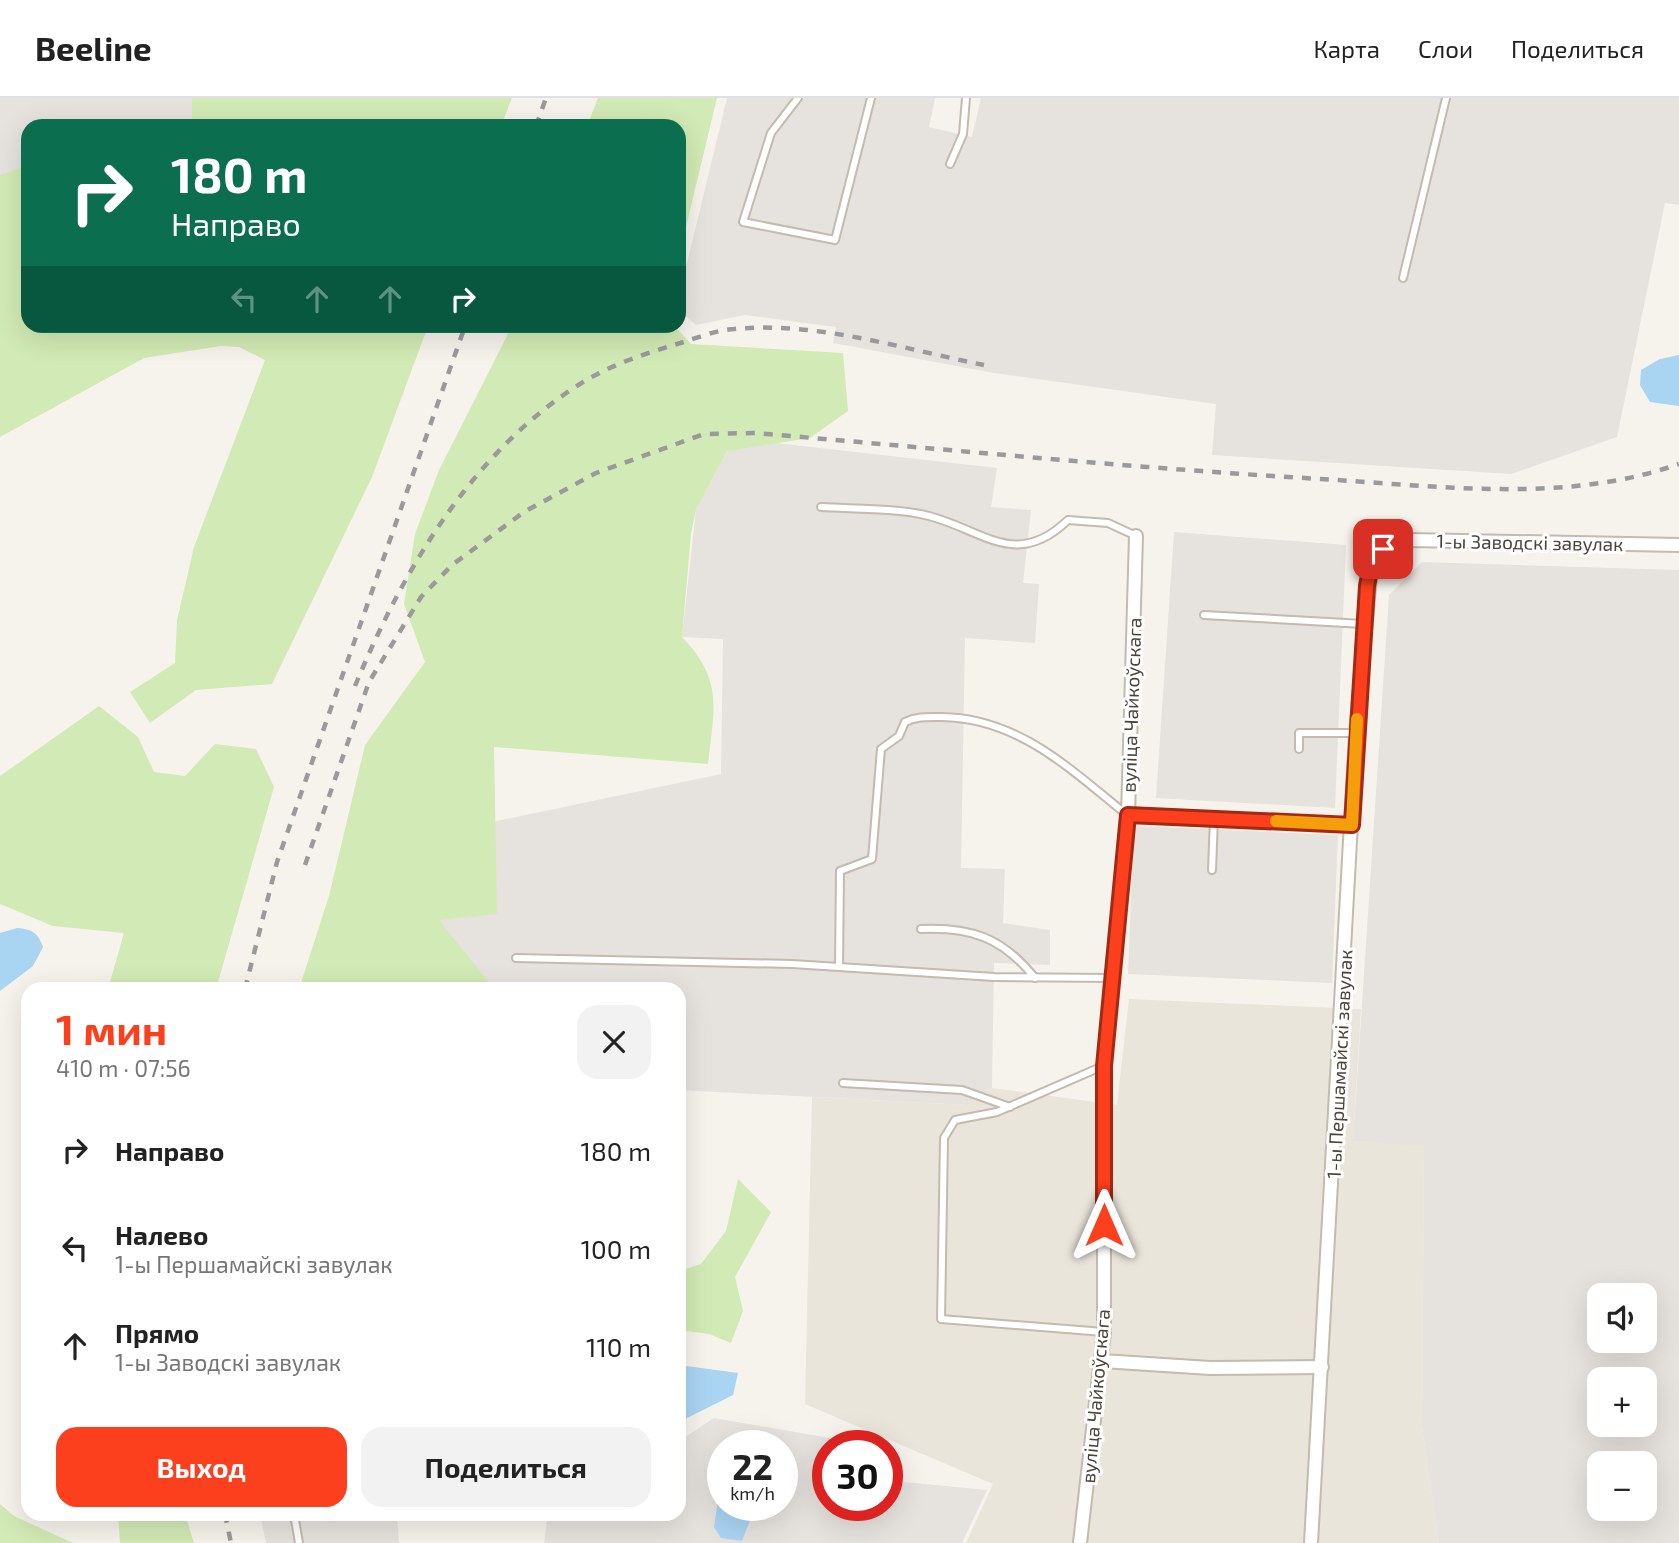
<!DOCTYPE html>
<html lang="ru">
<meta charset="utf-8">
<style>
:root{--surface:#fff;--page:#f2f2f2;--text:#222;--muted:#767676;--line:#e0e0e0;--accent:#fc3f1d}
body{margin:0;font-family:"Exo 2",sans-serif;background:var(--page);color:var(--text);height:100vh;display:flex;flex-direction:column;font-size:26px;white-space:nowrap}
*{box-sizing:border-box;margin:0}
p{font-size:23px;color:var(--muted)}
.icon{flex:none;width:38px;height:38px;fill:none;stroke:currentColor;stroke-width:2;stroke-linecap:round;stroke-linejoin:round}
.map{position:relative;flex:1;overflow:hidden}
.panel{position:absolute;left:21px;top:884px;width:665px;height:539px;display:flex;flex-direction:column;background:var(--surface);border-radius:21px;box-shadow:0 7px 28px #0002}
.panel>*{flex:none}
.top-card{position:absolute;left:21px;top:21px;width:665px;height:214px;border-radius:21px;box-shadow:0 7px 28px #0002;background:#0b6e4f;color:#fff;overflow:hidden}
.tools{position:absolute;left:1587px;top:1185px;display:grid;gap:14px}
.tools a{display:grid;place-items:center;width:70px;height:70px;border-radius:14px;background:var(--surface);box-shadow:0 7px 28px #0002;font-size:35px}
.speed{position:absolute;left:707px;top:1332px;display:flex;gap:14px;font-size:35px;font-weight:700;text-align:center}
.speed>*{display:grid;place-content:center;width:91px;height:91px;border-radius:50%;background:var(--surface);box-shadow:0 7px 28px #0002;line-height:1}
.speed small{font-size:18px;font-weight:400}
.speed .limit{border:10px solid #d22;background:#fff;color:#111}
.pin{position:absolute;display:grid;place-items:center;width:60px;height:60px;color:#fff;margin:-30px;border-radius:14px;box-shadow:0 4px 10px #0006}
.me{position:absolute;width:77px;margin:-38px;rotate:0deg;stroke-linejoin:round;filter:drop-shadow(0 0 5px #0008)}
.turn{display:flex;align-items:center;gap:24px;height:147px;padding:0 35px;font-size:32px}
.turn .icon{width:91px;height:91px;stroke-width:2.5}
.turn b{display:block;font-size:49px;line-height:60px}
.lanes{display:flex;align-items:center;height:66px;padding:0 35px;background:#0003;justify-content:center;gap:35px;direction:ltr}
.lanes .off{opacity:.35}
.round{display:grid;place-items:center;flex:none;width:74px;height:74px;border-radius:21px;background:var(--page)}
.overview{display:flex;align-items:center;justify-content:space-between;height:119px;padding:0 35px}
h1{font-size:42px;font-weight:700;line-height:52px;color:var(--accent)}
.button{display:flex;gap:14px;margin-top:auto;padding:14px 35px}
.button a{flex:1;height:80px;border-radius:21px;background:var(--accent);color:#fff;font-size:28px;font-weight:700;line-height:80px;text-align:center}
.button a+a{background:var(--page);color:var(--text)}
ul{padding:0;list-style:none}
li{display:flex;align-items:center;gap:21px;height:98px;padding:0 35px}
li div{flex:1}
li b{display:block;font-size:26px}
li em{font-style:normal}
header{display:flex;align-items:center;gap:42px;box-sizing:border-box;height:98px;padding:0 35px;background:var(--surface);border-bottom:2px solid var(--line)}
header strong{font-size:33px}
nav{display:flex;gap:38px;margin-inline-start:auto;font-size:24px}
.map>svg:first-child{display:block}
.residential{fill:#eae5da}
.industrial{fill:#e6e2dd;fill-rule:evenodd}
.green{fill:#d2eab5}
.water{fill:#a9d4f2}
.lines{fill:none;stroke-linecap:round;stroke-linejoin:round}
.service-casing{stroke:#c2bbae;stroke-width:10}
.minor-casing{stroke:#c2bbae;stroke-width:16}
.service{stroke:#fff;stroke-width:6}
.minor{stroke:#fff;stroke-width:12}
.rail{stroke:#9a9a9a;stroke-width:4.5;stroke-dasharray:9 9;stroke-linecap:butt}
.route-casing{stroke:#a42913;stroke-width:18}
.route{stroke:#fc3f1d;stroke-width:12}
.slow{stroke:#f59e0b;stroke-width:12}
.labels{text-anchor:middle;dominant-baseline:central;stroke-width:6;stroke-linejoin:round;paint-order:stroke}
.street-label{font-size:19px;fill:#4b4439;stroke:#fff}
</style>
<header>
<strong>Beeline</strong>
<nav><a>Карта</a><a>Слои</a><a>Поделиться</a></nav>
</header>
<div class="map">
<svg width="1679" height="1445" viewBox="0 0 1679 1445">
<rect width="100%" height="100%" fill="#f6f3ec"/>
<path class="residential" d="M 1129,901 L 1361,911 L 1353,1043 L 1424,1047 L 1422,1329 L 1439,1445 L 966,1445 L 993,1386 L 805,1306 L 812,999 L 968,1007 L 992,990 L 1117,1007 Z"/>
<g class="industrial">
<path d="M 0,0 L 192,0 L 192,28 L 90,22 L 90,28 L 28,28 L 28,87 L 0,84 Z"/>
<path d="M 727,0 L 935,0 L 929,29 L 972,39 L 981,0 L 1679,0 L 1679,107 L 1665,105 L 1617,339 L 1511,376 L 1212,357 L 1216,306 L 994,275 L 833,245 L 836,229 L 745,217 L 696,227 L 679,212 L 679,198 Z"/>
<path d="M 767,344 L 997,370 L 991,409 L 1031,412 L 1023,485 L 1039,486 L 1035,545 L 965,540 L 961,770 L 1005,771 L 1003,825 L 1050,832 L 1050,867 L 994,865 L 992,990 L 968,1007 L 679,992 L 679,891 L 437,891 L 438,822 L 449,733 L 721,676 L 723,541 L 682,539 L 696,412 L 727,353 Z"/>
<path d="M 1174,434 L 1346,447 L 1335,710 L 1156,700 Z"/>
<path d="M 1422,464 L 1679,472 L 1679,1445 L 1439,1445 L 1422,1329 L 1424,1048 L 1353,1043 L 1389,497 ZM 1600,1197 L 1645,1197 L 1645,1242 L 1600,1242 ZM 1600,1281 L 1645,1281 L 1645,1326 L 1600,1326 ZM 1600,1365 L 1645,1365 L 1645,1410 L 1600,1410 Z"/>
<path d="M 1134,728 L 1338,737 L 1332,885 L 1128,876 Z"/>
<path d="M 714,1320 L 847,1343 L 853,1347 L 828,1348 L 828,1407 L 887,1407 L 887,1378 L 893,1383 L 987,1392 L 962,1445 L 544,1445 L 548,1416 L 679,1416 L 679,1343 ZM 723,1348 L 782,1348 L 782,1407 L 723,1407 Z"/>
<path d="M 260,1416 L 397,1416 L 399,1445 L 266,1445 Z"/>
</g>
<g class="green">
<path d="M 192,0 L 512,0 L 501,28 L 192,28 Z"/>
<path d="M 598,0 L 717,0 L 679,158 L 679,28 L 587,28 Z"/>
<path d="M 90,22 L 157,28 L 84,28 Z"/>
<path d="M 28,67 L 28,228 L 428,228 L 372,379 L 272,586 L 196,592 L 150,625 L 130,594 L 175,565 L 177,522 L 194,449 L 265,262 L 239,249 L 221,248 L 144,260 L 0,339 L 0,77 Z"/>
<path d="M 512,228 L 675,228 L 691,246 L 843,255 L 848,313 L 810,340 L 727,353 L 696,412 L 691,435 L 682,539 C 724,583 714,610 708,666 L 494,649 L 497,816 L 439,822 L 494,891 L 299,891 L 329,798 L 365,647 L 425,564 L 404,506 L 415,436 L 439,372 Z"/>
<path d="M 99,608 L 138,639 L 154,674 L 185,678 L 215,646 L 256,651 L 274,689 L 216,891 L 108,891 L 124,835 L 53,828 L 0,806 L 0,678 Z"/>
<path d="M 738,1081 L 771,1114 L 735,1179 L 743,1213 L 731,1245 L 709,1236 L 679,1232 L 679,1173 L 701,1166 L 726,1133 Z"/>
<path d="M 0,1406 L 14,1418 L 73,1445 L 0,1445 Z"/>
<path d="M 118,1416 L 185,1416 L 194,1445 L 120,1445 Z"/>
</g>
<g class="water">
<path d="M 1679,257 L 1679,308 L 1650,304 L 1640,287 L 1641,272 L 1660,261 Z"/>
<path d="M 17,830 C 32,831 38,835 43,849 L 33,868 L 0,893 L 0,835 Z"/>
<path d="M 679,1267 L 738,1275 L 733,1297 L 679,1324 Z"/>
<path d="M 723,1369 L 723,1407 L 756,1407 L 742,1443 L 721,1440 L 714,1429 Z"/>
</g>
<g class="lines">
<defs>
<g id="service">
<path d="M 798,0 L 771,35 L 743,124 L 835,142 L 871,0"/>
<path d="M 950,66 L 963,36 L 966,0"/>
<path d="M 1403,180 L 1446,0"/>
<path d="M 821,409 C 853,411 900,410 929,418 C 983,432 1016,472 1068,422 L 1108,425 L 1136,438"/>
<path d="M 1204,517 L 1364,526"/>
<path d="M 1299,651 L 1299,635 L 1356,635"/>
<path d="M 1212,772 L 1214,720"/>
<path d="M 921,831 C 971,829 1002,839 1035,880"/>
<path d="M 516,860 L 792,866 L 994,879 L 1113,880"/>
<path d="M 839,869 L 840,773 L 872,761 L 881,651 L 899,638 L 905,624 C 917,618 928,619 942,619 C 1018,620 1070,671 1126,716"/>
<path d="M 1103,968 L 997,1014 L 955,1022 L 944,1040 L 941,1221 L 1104,1234"/>
<path d="M 843,985 L 962,992 L 1010,1009"/>
<path d="M 294,1416 L 299,1445"/>
</g>
<g id="minor">
<path d="M 1128,717 L 1352,727"/>
<path d="M 1102,1263 L 1210,1270 L 1322,1269"/>
<path d="M 1080,1445 L 1104,1234 L 1104,968 L 1128,717 L 1136,438"/>
<path d="M 1311,1445 L 1356,635 L 1371,467 L 1383,451 L 1410,442 L 1679,447"/>
</g>
</defs>
<use href="#service" class="service-casing"/>
<use href="#minor" class="minor-casing"/>
<use href="#service" class="service"/>
<use href="#minor" class="minor"/>
<g class="rail">
<path d="M 536,28 L 546,0"/>
<path d="M 355,588 C 403,472 472,354 580,286 C 610,267 644,256 677,246 C 695,241 715,232 734,231 C 817,223 903,251 984,267"/>
<path d="M 305,767 L 369,584 L 421,499 L 452,467 L 524,414 L 596,375 L 704,336 L 755,335 C 944,351 1132,370 1321,381 C 1439,388 1565,406 1679,366"/>
<path d="M 245,891 L 277,764 L 465,228"/>
<path d="M 225,1416 L 231,1445"/>
</g>
</g>
<g class="lines">
<defs>
<path id="route" d="M 1104,1127 L 1104,968 L 1128,717 L 1352,727 L 1367,488 L 1371,467 L 1383,451"/>
</defs>
<use href="#route" class="route-casing"/>
<use href="#route" class="route"/>
<path class="slow" d="M 1276,723 L 1352,727 L 1357,621"/>
</g>
<g class="labels">
<g class="street-label">
<text transform="translate(1530 444) rotate(1)">1-ы Заводскі завулак</text>
<text transform="translate(1131 607) rotate(-88)">вуліца Чайкоўскага</text>
<text transform="translate(1339 966) rotate(-87)">1-ы Першамайскі завулак</text>
<text transform="translate(1095 1298) rotate(-85)">вуліца Чайкоўскага</text>
</g>
</g>
</svg>
<div class="tools">
<a><svg class="icon" aria-label="sound" viewBox="0 0 24 24"><path d="M4 9h4l5-4v14l-5-4H4zM17 9q2 3 0 6"/></svg></a>
<a>+</a>
<a>−</a>
</div>
<div class="speed"><div>22<small>km/h</small></div><div class="limit">30</div></div>
<div class="pin" style="left:1383px;top:451px;background:#d93025"><svg class="icon" aria-label="arrive" viewBox="0 0 24 24"><path d="M6 21V4h12l-3 4 3 4H6"/></svg></div>
<svg class="me" style="left:1104px;top:1127px" viewBox="-20 -20 40 40"><path d="M0-17L14 15 0 8-14 15z" fill="#fc3f1d" stroke="#fff" stroke-width="4"/></svg>
<div class="top-card">
<div class="turn"><svg class="icon" aria-label="right" viewBox="0 0 24 24"><path d="M7 20v-9h11M14 6l5 5-5 5"/></svg><div><b>180 m</b>Направо</div></div>
<div class="lanes"><svg class="icon off" aria-label="left" viewBox="0 0 24 24"><path d="M17 20v-9H6M10 6l-5 5 5 5"/></svg><svg class="icon off" aria-label="ahead" viewBox="0 0 24 24"><path d="M12 20V5M6 11l6-6 6 6"/></svg><svg class="icon off" aria-label="ahead" viewBox="0 0 24 24"><path d="M12 20V5M6 11l6-6 6 6"/></svg><svg class="icon" aria-label="right" viewBox="0 0 24 24"><path d="M7 20v-9h11M14 6l5 5-5 5"/></svg></div>
</div>
<section class="panel">
<div class="overview"><div><h1>1 мин</h1><p>410 m · 07:56</p></div><a class="round"><svg class="icon" aria-label="close" viewBox="0 0 24 24"><path d="M6 6l12 12M18 6L6 18"/></svg></a></div>
<ul>
<li><svg class="icon" aria-label="right" viewBox="0 0 24 24"><path d="M7 20v-9h11M14 6l5 5-5 5"/></svg><div><b>Направо</b></div><em>180 m</em></li>
<li><svg class="icon" aria-label="left" viewBox="0 0 24 24"><path d="M17 20v-9H6M10 6l-5 5 5 5"/></svg><div><b>Налево</b><p>1-ы Першамайскі завулак</p></div><em>100 m</em></li>
<li><svg class="icon" aria-label="ahead" viewBox="0 0 24 24"><path d="M12 20V5M6 11l6-6 6 6"/></svg><div><b>Прямо</b><p>1-ы Заводскі завулак</p></div><em>110 m</em></li>
</ul>
<div class="button"><a>Выход</a><a>Поделиться</a></div>
</section>
</div>
